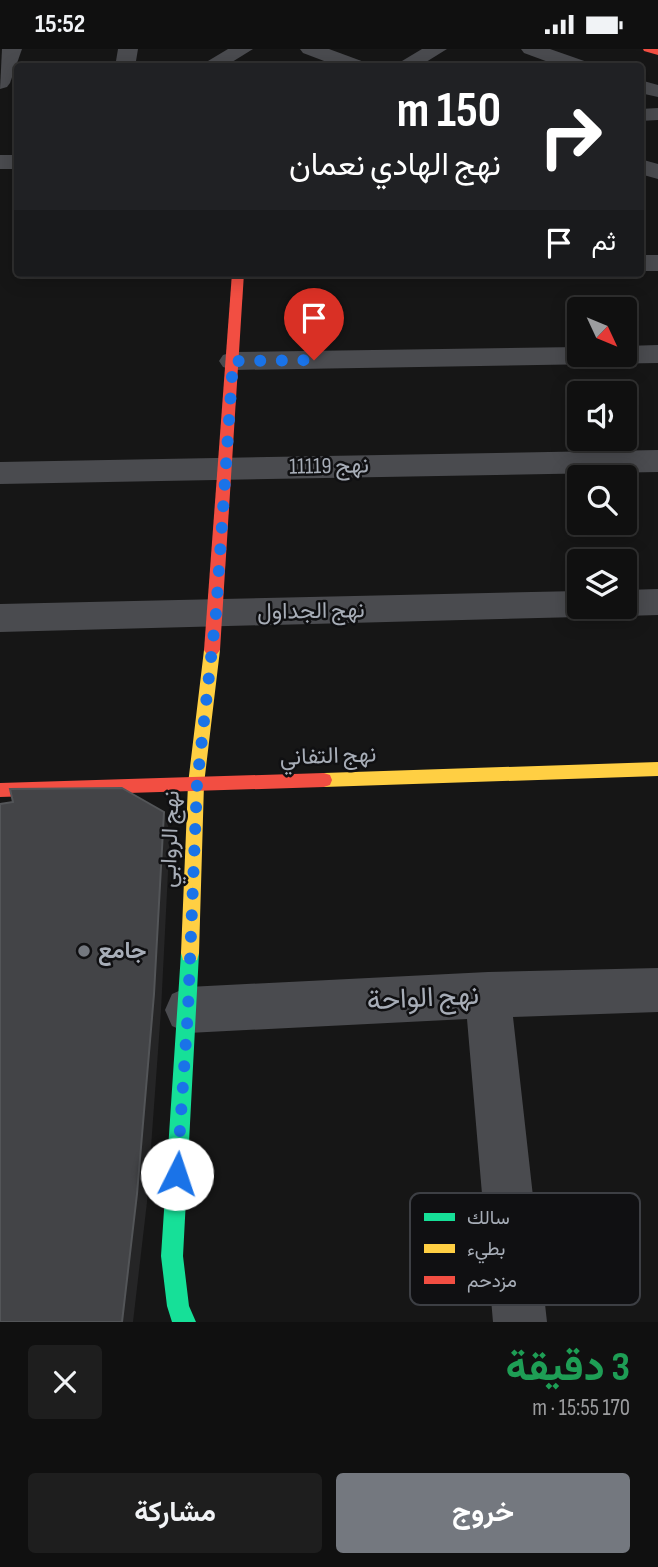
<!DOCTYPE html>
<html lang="ar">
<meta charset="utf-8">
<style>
:root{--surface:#101010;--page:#1e1e1e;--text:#f1f3f6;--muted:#9c9d9f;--line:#303030;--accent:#74787f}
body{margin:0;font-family:"Sofia Sans Condensed",Vazirmatn,sans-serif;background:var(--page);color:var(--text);direction:rtl;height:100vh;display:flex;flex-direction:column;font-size:26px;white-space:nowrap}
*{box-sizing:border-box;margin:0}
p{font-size:23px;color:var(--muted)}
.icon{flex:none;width:38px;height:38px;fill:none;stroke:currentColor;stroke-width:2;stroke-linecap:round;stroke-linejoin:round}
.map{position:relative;height:1273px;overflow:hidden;direction:ltr}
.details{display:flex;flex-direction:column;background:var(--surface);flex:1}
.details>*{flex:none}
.hud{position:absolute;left:14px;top:14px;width:630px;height:214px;border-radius:7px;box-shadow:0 4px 18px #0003,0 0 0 2px var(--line);direction:rtl;background:#202124;color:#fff;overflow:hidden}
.needle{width:46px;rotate:134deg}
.buttons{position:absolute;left:567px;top:248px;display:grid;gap:14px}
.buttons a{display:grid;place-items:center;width:70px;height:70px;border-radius:7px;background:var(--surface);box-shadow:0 4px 18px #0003,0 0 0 2px var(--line);font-size:35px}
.pin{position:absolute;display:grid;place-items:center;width:60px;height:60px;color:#fff;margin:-72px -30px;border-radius:50% 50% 50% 0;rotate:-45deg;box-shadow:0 0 7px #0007}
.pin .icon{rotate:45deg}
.me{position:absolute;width:77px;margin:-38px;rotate:4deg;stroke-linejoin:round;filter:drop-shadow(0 0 5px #0008)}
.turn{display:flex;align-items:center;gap:24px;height:147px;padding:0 28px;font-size:32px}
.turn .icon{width:91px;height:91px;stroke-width:2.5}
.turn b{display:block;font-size:49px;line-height:60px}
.then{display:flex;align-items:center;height:66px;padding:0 28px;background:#0003;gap:14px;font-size:26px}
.round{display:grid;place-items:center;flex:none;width:74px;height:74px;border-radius:7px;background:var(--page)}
.headline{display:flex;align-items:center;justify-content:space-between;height:119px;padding:0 28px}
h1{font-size:42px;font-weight:700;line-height:52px;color:#1e9e55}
.cta{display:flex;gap:14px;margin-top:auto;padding:14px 28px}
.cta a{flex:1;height:80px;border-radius:7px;background:var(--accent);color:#fff;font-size:28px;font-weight:700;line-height:80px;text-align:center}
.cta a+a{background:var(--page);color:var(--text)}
.status{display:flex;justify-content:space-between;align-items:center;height:49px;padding:0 35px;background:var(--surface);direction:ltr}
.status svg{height:19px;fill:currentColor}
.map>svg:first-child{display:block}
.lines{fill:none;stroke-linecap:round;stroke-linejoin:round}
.street{fill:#4a4b4f;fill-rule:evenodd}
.fast{fill:#16e098;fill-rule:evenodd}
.slow{fill:#ffcf43;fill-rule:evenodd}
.jam{fill:#f24e42;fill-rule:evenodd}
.shaded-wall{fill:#252526}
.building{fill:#434447;stroke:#535558;stroke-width:2}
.route{stroke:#1a73e8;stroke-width:12;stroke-dasharray:0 21.6}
.poi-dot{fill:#74787f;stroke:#101012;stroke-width:2.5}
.labels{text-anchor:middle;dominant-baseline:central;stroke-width:5;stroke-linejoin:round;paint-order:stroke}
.street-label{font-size:23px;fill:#a7adb7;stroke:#101012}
.poi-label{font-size:23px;font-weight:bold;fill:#a7adb7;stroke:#101012;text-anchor:start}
.near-street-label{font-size:28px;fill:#a7adb7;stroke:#101012}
.key{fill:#101012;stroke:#3d3f44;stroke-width:2}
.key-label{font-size:19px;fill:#a7adb7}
</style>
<div class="status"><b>15:52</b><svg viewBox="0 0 49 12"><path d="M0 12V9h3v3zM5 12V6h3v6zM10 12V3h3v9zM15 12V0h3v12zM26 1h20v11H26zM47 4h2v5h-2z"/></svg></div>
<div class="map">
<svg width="658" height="1273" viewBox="0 0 658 1273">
<rect width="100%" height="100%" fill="#161616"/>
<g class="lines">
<g class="street">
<path d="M 2,0 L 22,0 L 10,34 L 7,38 L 0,40 Z"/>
<path d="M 118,0 L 138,0 L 135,18 L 115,18 Z"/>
<path d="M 228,0 L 253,0 L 224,18 L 198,18 Z"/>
<path d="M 300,0 L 329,0 L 367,14 L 370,18 L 340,18 L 303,4 Z"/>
<path d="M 422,0 L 447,0 L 418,18 L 392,18 Z"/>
<path d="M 521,0 L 550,0 L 590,14 L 593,18 L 562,18 L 524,4 Z"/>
<path d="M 640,31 L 658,36 L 658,48 L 640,44 Z"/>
<path d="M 658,59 L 658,71 L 640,72 L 640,60 Z"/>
<rect x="0" y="106" width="18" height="14"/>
<path d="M 640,110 L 658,115 L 658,130 L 640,125 Z"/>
<rect x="640" y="206" width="18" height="16"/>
<path d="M 658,296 L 658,314 L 233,321 L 223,318 L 219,312 L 223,306 L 233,303 L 579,298 L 579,306 L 625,306 L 625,297 Z"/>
<path d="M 658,401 L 658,423 L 0,435 L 0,413 Z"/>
<path d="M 658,540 L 658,566 L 625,567 L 613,563 L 610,558 L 625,558 L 625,541 Z"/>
<path d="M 579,542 L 579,558 L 595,558 L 591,564 L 579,568 L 0,583 L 0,555 Z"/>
<path d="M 658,919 L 658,963 L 513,968 L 547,1273 L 493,1273 L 467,970 L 188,984 L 172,977 L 165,961 L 172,945 L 188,938 L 488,923 Z"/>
</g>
<path class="fast" d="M 190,895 L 197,897 L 199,904 L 183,1207 L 189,1257 L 196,1273 L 172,1273 L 167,1257 L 161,1207 L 181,904 L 183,897 Z"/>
<g class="slow">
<path d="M 212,595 L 217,597 L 220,601 L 204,735 L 199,904 L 197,911 L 190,913 L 183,911 L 181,904 L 188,735 L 204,601 L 207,597 Z"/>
<path d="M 658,713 L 658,727 L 324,738 L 318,736 L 316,731 L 318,726 L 324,724 Z"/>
</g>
<g class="jam">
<path d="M 643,0 L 658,0 L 658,6 L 644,2 Z"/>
<path d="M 232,224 L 244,224 L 220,601 L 217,605 L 207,605 L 204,601 Z"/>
<path d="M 324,724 L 330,726 L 332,731 L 330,736 L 324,738 L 0,748 L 0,734 Z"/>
</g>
</g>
<path class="shaded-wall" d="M 164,763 L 170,784 L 161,961 L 147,1153 L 133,1273 L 122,1273 Z"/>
<path class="building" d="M 122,739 L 164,763 L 154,945 L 137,1145 L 122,1273 L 0,1273 L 0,755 L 13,753 L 10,740 Z"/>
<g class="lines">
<path class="route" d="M 177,1125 L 188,961 L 197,735 L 216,564 L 233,312 L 314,311"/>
</g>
<circle class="poi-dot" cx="84" cy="902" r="7"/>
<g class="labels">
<g class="street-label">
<text transform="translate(329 417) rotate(-1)">نهج 11119</text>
<text transform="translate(311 562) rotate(-1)">نهج الجداول</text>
<text transform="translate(328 707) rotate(-2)">نهج التفاني</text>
<text transform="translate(170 790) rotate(-88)">نهج الروابي</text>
</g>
<g class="poi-label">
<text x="98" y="902">جامع</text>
</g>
<g class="near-street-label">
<text transform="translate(423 949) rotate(-3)">نهج الواحة</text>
</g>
</g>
<rect x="410" y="1144" width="230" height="112" rx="10" class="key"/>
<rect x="424" y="1164" width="31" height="8" fill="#16e098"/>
<rect x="424" y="1195" width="31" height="9" fill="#ffcf43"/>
<rect x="424" y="1227" width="31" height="8" fill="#f24e42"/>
<g class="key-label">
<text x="467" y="1175">سالك</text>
<text x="467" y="1206">بطيء</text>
<text x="467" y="1238">مزدحم</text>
</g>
</svg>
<div class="buttons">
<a><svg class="needle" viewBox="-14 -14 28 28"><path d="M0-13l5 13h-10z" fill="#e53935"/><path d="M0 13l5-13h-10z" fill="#9c9d9f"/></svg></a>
<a><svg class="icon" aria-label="sound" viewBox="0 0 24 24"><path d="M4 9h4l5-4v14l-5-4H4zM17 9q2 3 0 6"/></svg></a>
<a><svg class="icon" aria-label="search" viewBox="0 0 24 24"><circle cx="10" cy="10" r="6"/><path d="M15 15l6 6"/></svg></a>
<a><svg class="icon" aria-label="layers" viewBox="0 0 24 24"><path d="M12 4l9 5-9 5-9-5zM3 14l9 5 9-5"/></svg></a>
</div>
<div class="pin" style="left:314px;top:311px;background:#d93025"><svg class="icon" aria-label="arrive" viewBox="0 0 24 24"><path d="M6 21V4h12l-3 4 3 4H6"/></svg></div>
<svg class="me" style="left:177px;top:1125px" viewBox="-20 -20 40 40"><circle r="19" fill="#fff"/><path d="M0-13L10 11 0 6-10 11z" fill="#1a73e8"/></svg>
<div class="hud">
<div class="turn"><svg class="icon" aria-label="right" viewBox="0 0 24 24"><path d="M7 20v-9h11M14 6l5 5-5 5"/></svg><div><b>150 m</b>نهج الهادي نعمان</div></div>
<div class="then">ثم<svg class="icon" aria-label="arrive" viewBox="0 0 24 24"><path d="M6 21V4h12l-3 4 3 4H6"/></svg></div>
</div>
</div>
<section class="details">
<div class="headline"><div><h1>3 دقيقة</h1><p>170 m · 15:55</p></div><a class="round"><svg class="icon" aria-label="close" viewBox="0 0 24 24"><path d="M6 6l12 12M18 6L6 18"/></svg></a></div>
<div class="cta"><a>خروج</a><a>مشاركة</a></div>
</section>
